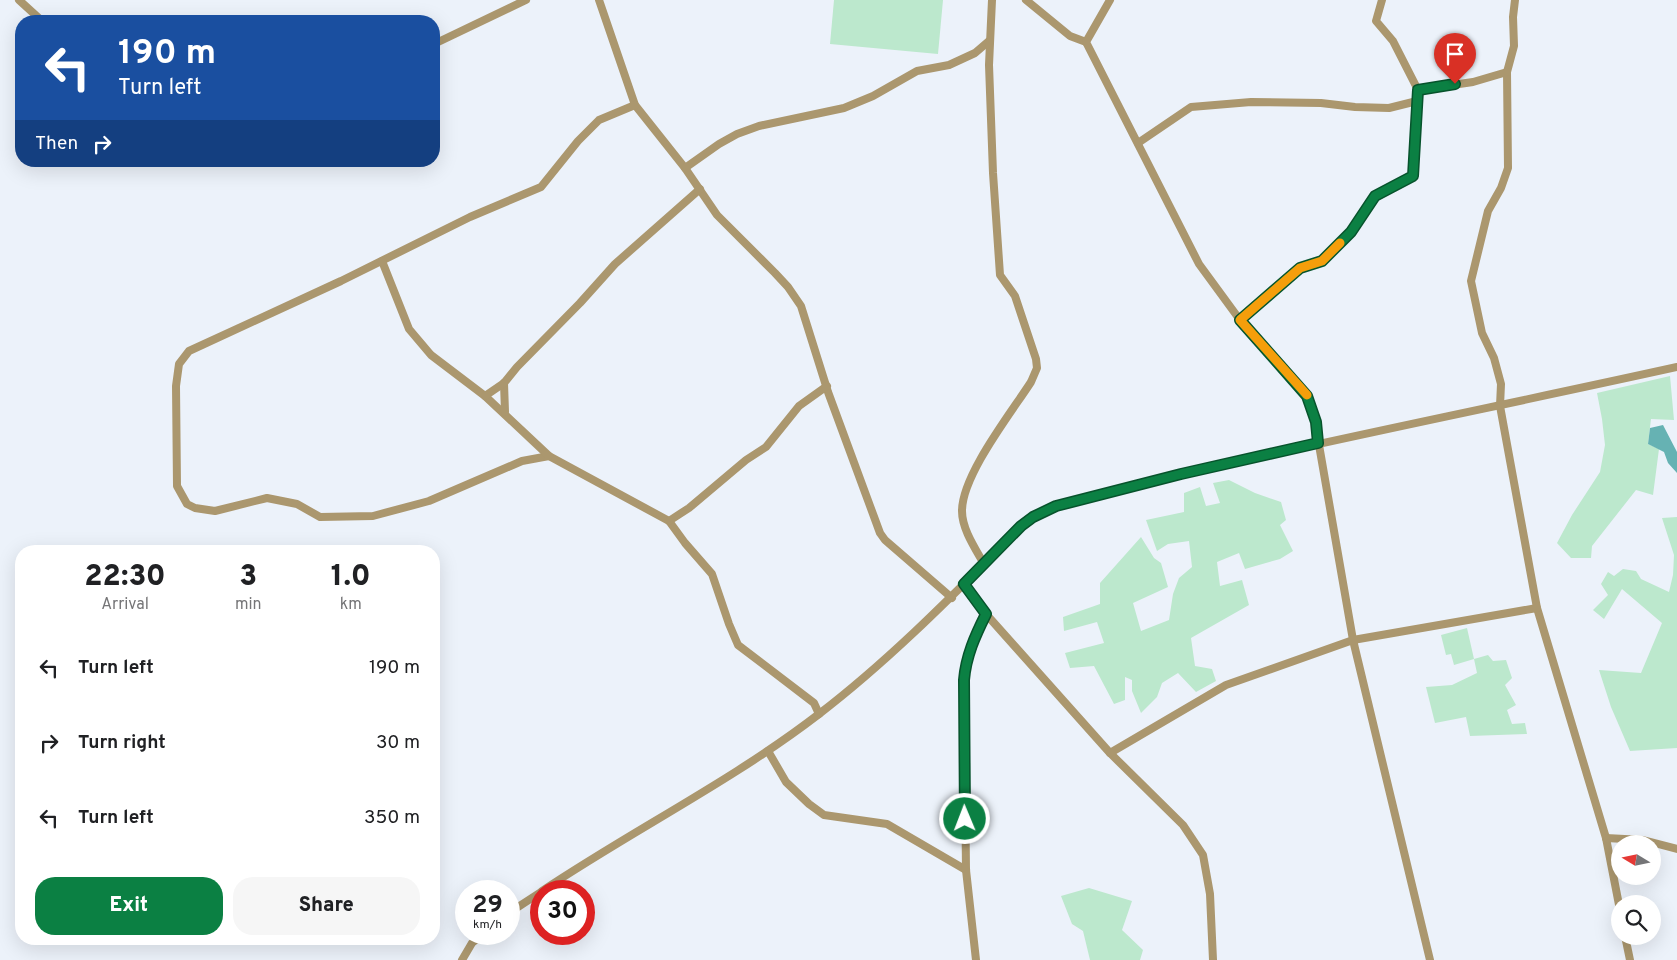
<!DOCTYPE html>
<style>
:root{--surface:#fff;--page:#f6f6f6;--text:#202124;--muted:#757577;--accent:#0b8043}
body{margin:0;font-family:Overpass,sans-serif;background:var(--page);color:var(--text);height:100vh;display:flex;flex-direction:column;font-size:19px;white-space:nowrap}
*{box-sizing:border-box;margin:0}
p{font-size:16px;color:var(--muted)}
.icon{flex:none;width:28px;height:28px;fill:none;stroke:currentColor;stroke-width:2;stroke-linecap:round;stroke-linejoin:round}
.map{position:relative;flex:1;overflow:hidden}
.side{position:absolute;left:15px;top:545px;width:425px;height:400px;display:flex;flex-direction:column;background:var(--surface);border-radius:20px;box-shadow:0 5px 20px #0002}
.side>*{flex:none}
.top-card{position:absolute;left:15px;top:15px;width:425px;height:152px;border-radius:20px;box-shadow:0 5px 20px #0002;background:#1a4fa0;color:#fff;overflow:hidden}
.needle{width:32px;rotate:280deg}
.fabs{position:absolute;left:1611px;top:835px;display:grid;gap:10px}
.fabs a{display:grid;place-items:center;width:50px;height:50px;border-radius:50%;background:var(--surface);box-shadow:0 5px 20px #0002;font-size:25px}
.speed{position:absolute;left:455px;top:880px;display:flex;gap:10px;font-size:25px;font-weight:700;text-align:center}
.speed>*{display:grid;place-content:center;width:65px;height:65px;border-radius:50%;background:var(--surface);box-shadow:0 5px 20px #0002;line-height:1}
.speed small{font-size:12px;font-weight:400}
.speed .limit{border:8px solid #d22;background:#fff;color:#111}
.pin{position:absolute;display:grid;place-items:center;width:42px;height:42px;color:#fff;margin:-51px -21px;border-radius:50% 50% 50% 0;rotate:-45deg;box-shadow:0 0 5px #0007}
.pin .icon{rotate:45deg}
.me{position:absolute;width:55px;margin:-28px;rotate:359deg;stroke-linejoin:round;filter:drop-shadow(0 0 4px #0008)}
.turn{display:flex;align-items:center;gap:18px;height:105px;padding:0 20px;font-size:22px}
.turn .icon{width:65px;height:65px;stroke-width:2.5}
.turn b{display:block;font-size:35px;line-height:42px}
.then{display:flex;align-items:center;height:48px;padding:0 20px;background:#0003;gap:10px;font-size:19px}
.eta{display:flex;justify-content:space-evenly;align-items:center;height:85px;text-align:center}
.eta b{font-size:30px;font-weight:800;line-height:35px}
.primary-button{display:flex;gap:10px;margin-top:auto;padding:10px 20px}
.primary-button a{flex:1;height:58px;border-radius:20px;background:var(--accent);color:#fff;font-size:20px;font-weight:800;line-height:58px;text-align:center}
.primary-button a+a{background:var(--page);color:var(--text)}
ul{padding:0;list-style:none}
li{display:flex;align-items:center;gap:15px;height:75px;padding:0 20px}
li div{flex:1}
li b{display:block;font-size:19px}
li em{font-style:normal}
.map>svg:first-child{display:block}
.green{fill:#bce8cd}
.water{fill:#66b2b3}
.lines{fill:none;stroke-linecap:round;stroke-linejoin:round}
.minor{stroke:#ab976e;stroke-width:8}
.route-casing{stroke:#07532c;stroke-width:12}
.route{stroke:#0b8043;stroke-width:9}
.slow{stroke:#f59e0b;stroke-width:9}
</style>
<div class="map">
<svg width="1677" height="960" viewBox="0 0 1677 960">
<rect width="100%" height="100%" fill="#ecf2fa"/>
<g class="green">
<path d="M 834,0 L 943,0 L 938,54 L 830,44 Z"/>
<path d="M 1670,376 L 1674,420 L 1651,419 L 1648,444 L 1659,449 L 1653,495 L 1636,490 L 1592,546 L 1591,558 L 1571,558 L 1557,543 L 1572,515 L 1600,472 L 1605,445 L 1602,419 L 1597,393 Z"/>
<path d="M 1229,480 L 1255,493 L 1281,502 L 1286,520 L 1280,525 L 1293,551 L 1280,559 L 1245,569 L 1239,553 L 1217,562 L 1220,586 L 1242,580 L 1249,605 L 1191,638 L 1195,666 L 1212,669 L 1216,681 L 1196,692 L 1178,673 L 1162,683 L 1157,697 L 1141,713 L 1132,691 L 1132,680 L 1125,677 L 1125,700 L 1114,704 L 1094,666 L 1070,668 L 1065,653 L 1104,643 L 1097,622 L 1064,631 L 1063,617 L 1100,604 L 1100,583 L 1141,537 L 1154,558 L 1161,563 L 1168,587 L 1133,603 L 1141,631 L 1169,620 L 1173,594 L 1179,578 L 1192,567 L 1189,541 L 1168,544 L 1157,551 L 1146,520 L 1184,512 L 1184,493 L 1200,487 L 1206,506 L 1220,503 L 1213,483 Z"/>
<path d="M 1677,517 L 1677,748 L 1630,751 L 1611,707 L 1599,670 L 1641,673 L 1662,623 L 1622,589 L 1604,619 L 1593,610 L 1608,595 L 1601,584 L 1608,572 L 1614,576 L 1623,569 L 1636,571 L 1641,579 L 1669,592 L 1673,575 L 1674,555 L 1662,518 Z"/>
<path d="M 1467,628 L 1474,659 L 1488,655 L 1493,661 L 1506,660 L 1512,678 L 1505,685 L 1516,705 L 1507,710 L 1512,724 L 1525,723 L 1527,734 L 1470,736 L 1466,717 L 1435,723 L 1426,687 L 1452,685 L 1477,673 L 1474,659 L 1454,665 L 1451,654 L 1446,655 L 1441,635 Z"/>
<path d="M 1089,888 L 1132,901 L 1122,930 L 1143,950 L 1140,960 L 1090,960 L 1083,931 L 1072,924 L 1061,896 Z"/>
</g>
<path class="water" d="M 1663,425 L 1677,452 L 1677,473 L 1668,463 L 1664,452 L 1648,444 L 1650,428 Z"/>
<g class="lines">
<g class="minor">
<path d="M 19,0 L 42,21"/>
<path d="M 599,0 L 635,105 L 685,168 L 717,215 L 775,273 L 788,287 L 801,306 L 828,392 L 880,533 L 885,540 L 952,598"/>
<path d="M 1026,0 L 1070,36 L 1086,42"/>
<path d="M 1110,0 L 1086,42 L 1199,264 L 1240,320 L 1307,396 L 1315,422 L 1353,640 L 1430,960"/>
<path d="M 1515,0 L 1513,17 L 1514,46 L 1507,72 L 1508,168 L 1501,188 L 1488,211 L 1471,281 L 1482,333 L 1494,358 L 1501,384 L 1500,406 L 1537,608 L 1606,838 L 1620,910"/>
<path d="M 434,44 L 526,0"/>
<path d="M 1418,90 L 1473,82 L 1507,72"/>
<path d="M 635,105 L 599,120 L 578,141 L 541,187 L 470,217 L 341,281 L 189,351 L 179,364 L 176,386 L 177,486 L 187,504 L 195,508 L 215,511 L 267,498 L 297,504 L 320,517 L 373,516 L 429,501 L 522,461 L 549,456 L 669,521 L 685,543 L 712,574 L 729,624 L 738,645 L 814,703 L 819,714"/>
<path d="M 1138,143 L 1191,107 L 1251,102 L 1321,103 L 1355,107 L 1389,108 L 1417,101"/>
<path d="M 685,168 L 719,144 L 737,134 L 759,126 L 844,108 L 873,96 L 917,71 L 949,65 L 975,53 L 989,41"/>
<path d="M 382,261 L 409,329 L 431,355 L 485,396 L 549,456"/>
<path d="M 1240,320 L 1300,268 L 1322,261 L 1351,232 L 1375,196 L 1413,176 L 1418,90 L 1393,41 L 1376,21 L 1382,0"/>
<path d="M 504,383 L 505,412"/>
<path d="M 485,396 L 504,383 L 517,367 L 580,303 L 615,264 L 700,189"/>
<path d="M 669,521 L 689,508 L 746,460 L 766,447 L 799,406 L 827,386"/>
<path d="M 984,564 C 975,548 962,529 962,511 C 962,475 1011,413 1031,382 L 1037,368 L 1036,359 L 1015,296 L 1000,275 L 993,173 L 989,65 L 992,0"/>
<path d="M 964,584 L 986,614 L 1110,753 L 1183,825 L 1203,855 L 1210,894 L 1213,960"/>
<path d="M 768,751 L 786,782 L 809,804 L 824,815 L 887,824 L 966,870"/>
<path d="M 1110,753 L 1226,685 L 1353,640 L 1537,608"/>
<path d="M 1606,838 L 1643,840 L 1677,849"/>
<path d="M 542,891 C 633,830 732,781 819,714 C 892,658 956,592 1021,527 C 1048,504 1082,499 1115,491 C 1148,482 1181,474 1215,467 C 1368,432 1523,401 1677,367"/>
<path d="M 509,913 L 541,892"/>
<path d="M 1625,936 L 1630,960"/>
<path d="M 462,960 L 472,943 L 483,934"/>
<path d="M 976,960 L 966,870 L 964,680 C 966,657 975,635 986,614"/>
</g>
</g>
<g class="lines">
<defs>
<path id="route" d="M 965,819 L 964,680 C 966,656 975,636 986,614 L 964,584 L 1021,526 L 1033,517 L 1056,506 L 1181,474 L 1318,443 L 1316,422 L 1307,396 L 1240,320 L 1300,268 L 1322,261 L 1351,232 L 1375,196 L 1413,176 L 1418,90 L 1455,84"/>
</defs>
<use href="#route" class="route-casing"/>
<use href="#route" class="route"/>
<path class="slow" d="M 1307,395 L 1240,320 L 1300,268 L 1322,261 L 1340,243"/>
</g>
</svg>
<div class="fabs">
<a><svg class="needle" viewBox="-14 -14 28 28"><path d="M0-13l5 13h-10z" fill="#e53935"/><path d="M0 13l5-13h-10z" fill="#757577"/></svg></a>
<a><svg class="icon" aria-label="search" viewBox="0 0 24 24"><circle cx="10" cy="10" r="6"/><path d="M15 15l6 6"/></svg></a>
</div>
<div class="speed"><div>29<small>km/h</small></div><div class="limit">30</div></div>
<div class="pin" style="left:1455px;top:84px;background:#d93025"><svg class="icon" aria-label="arrive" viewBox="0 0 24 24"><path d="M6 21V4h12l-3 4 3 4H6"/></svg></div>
<svg class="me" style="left:965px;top:819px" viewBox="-20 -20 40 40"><circle r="17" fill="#0b8043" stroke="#fff" stroke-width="3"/><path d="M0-11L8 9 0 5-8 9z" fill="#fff"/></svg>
<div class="top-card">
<div class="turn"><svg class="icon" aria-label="left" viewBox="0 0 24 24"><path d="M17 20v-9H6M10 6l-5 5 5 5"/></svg><div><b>190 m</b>Turn left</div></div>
<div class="then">Then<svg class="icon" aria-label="right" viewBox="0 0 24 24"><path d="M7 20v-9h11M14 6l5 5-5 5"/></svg></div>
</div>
<section class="side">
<div class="eta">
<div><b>22:30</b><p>Arrival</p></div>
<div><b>3</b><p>min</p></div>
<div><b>1.0</b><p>km</p></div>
</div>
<ul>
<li><svg class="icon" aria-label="left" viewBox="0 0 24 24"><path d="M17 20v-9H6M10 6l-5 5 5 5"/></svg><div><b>Turn left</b></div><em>190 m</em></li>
<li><svg class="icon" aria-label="right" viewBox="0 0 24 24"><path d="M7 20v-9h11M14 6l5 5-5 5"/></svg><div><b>Turn right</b></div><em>30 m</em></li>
<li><svg class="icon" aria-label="left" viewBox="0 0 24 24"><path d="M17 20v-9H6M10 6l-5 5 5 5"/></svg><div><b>Turn left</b></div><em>350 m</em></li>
</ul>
<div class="primary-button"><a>Exit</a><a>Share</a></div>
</section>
</div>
